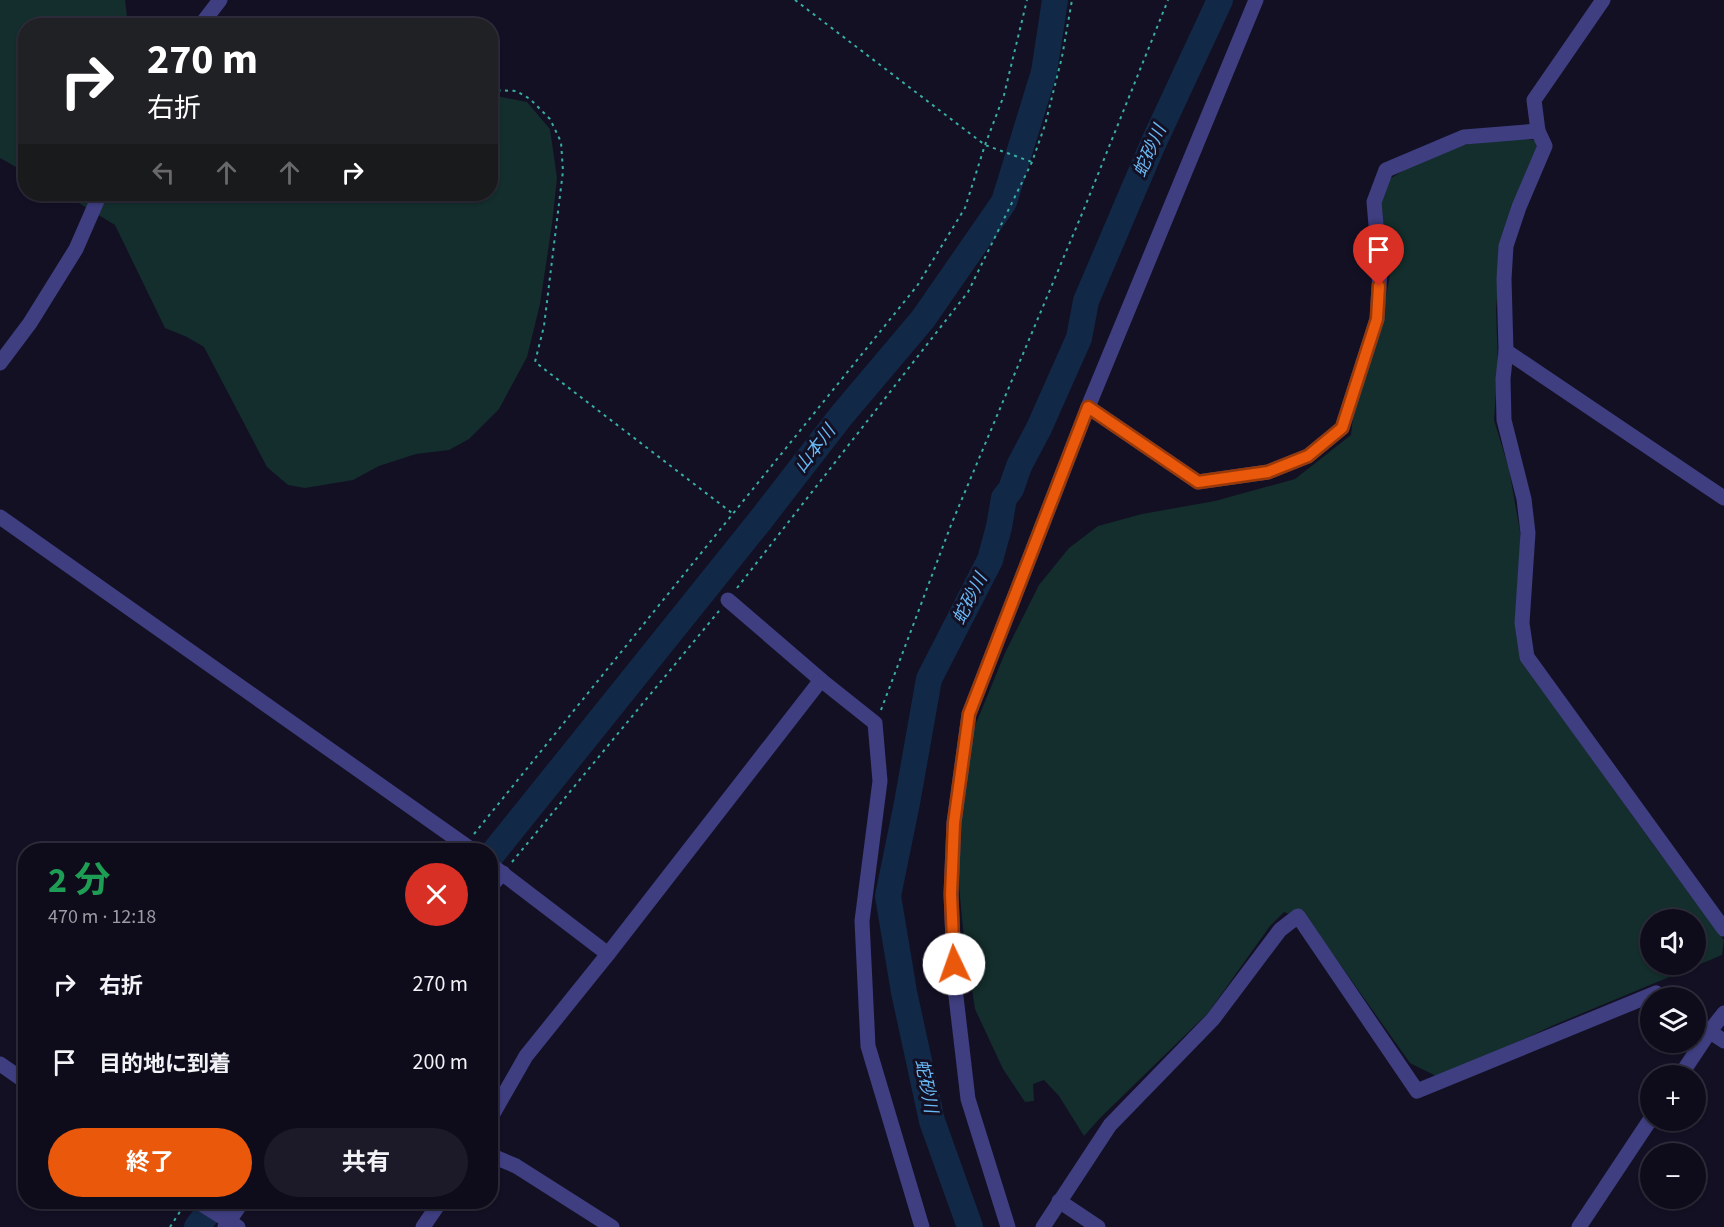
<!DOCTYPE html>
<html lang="ja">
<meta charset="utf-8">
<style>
:root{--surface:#0e0c1b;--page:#1c1a28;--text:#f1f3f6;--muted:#9b9ba3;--line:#2e2c3a;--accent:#ea580c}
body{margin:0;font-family:"Source Sans 3","Noto Sans JP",sans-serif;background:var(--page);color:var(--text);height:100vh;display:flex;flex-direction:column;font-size:22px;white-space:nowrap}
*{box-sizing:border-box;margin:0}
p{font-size:20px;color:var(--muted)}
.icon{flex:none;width:33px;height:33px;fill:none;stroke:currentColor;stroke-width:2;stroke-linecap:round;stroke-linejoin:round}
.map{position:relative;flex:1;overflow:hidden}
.details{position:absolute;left:18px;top:843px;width:480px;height:366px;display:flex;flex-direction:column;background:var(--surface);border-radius:24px;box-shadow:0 2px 4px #0004,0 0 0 2px var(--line)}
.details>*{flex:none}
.hud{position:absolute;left:18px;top:18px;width:480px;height:183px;border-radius:24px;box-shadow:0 2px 4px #0004,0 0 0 2px var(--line);background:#202124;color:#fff;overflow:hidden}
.controls{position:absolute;left:1640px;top:909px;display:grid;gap:12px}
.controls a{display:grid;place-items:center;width:66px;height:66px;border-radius:50%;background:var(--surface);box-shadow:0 2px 4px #0004,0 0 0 2px var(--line);font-size:30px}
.pin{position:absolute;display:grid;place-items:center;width:51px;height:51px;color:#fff;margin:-62px -26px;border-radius:50% 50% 50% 0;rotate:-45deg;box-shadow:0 0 6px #0007}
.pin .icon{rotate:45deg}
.me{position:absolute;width:66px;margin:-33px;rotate:357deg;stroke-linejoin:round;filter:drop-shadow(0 0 4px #0008)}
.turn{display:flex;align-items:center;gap:21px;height:126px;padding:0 30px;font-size:27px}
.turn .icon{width:78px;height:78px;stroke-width:2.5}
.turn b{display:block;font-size:42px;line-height:51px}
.lanes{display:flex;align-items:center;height:57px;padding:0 30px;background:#0003;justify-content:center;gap:30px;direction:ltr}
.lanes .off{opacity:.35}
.round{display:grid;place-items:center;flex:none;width:63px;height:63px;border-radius:32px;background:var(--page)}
.head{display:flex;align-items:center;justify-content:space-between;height:102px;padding:0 30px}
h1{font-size:36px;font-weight:700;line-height:45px;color:#1e9e55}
.primary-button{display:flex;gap:12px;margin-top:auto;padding:12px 30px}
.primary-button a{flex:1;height:69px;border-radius:36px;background:var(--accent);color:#fff;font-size:24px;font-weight:700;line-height:69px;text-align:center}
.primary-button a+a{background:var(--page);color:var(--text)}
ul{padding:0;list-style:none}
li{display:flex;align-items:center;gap:18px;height:78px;padding:0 30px}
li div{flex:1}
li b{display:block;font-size:22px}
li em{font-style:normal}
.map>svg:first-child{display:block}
.green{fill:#132e2c;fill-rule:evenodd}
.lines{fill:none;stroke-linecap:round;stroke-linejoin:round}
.river{stroke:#112847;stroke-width:26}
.path{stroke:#37afa4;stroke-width:2;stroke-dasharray:3 4.5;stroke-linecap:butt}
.minor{stroke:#3e3e80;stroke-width:15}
.route-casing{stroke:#983908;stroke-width:15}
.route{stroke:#ea580c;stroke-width:10}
.labels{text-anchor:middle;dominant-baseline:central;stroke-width:6;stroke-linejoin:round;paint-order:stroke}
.water-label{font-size:18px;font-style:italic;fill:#6abaf6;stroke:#131024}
</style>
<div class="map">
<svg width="1724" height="1227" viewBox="0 0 1724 1227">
<rect width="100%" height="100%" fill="#131024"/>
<g class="green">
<path d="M 0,0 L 125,0 L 128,25 L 26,26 L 25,172 L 0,158 Z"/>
<path d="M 491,95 L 527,102 L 550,129 L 557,178 L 552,224 L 540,304 L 527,357 L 499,409 L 469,439 L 449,450 L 416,454 L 379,466 L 353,480 L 305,488 L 288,485 L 267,467 L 204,347 L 187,337 L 165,328 L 115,225 L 64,194 L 490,194 Z"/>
<path d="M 1510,139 L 1537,140 L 1534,189 L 1500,265 L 1496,309 L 1498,364 L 1494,420 L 1509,469 L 1521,537 L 1515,624 L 1545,693 L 1655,847 L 1724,940 L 1722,955 L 1554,1025 L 1440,1078 L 1410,1063 L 1310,922 L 1284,912 L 1270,926 L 1208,1013 L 1100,1118 L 1084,1136 L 1059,1096 L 1044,1080 L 1033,1084 L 1034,1101 L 1025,1102 L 1003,1069 L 975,1009 L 963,929 L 953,821 L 974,728 L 1005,653 L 1039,585 L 1069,548 L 1098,526 L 1142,514 L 1215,501 L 1295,479 L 1351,435 L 1355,398 L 1381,323 L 1392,264 L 1378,203 L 1388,180 L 1409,167 L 1462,145 ZM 1650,920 L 1695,920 L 1695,964 L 1650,964 Z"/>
</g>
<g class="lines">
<g class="river">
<path d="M 490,857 L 759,522 L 841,416 L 923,319 L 1004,202 L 1044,72 L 1055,0"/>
<path d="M 197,1227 L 216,1202"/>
<path d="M 970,1227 L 932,1121 L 904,992 L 888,896 L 907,803 L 929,679 L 990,560 L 999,527 L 1004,498 L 1011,489 L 1019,466 L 1039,428 L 1079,338 L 1086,301 L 1153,144 L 1220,0"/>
</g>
<g class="path">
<path d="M 795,0 L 985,145 L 1032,162"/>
<path d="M 490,90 L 516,91 L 530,99 L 550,119 L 561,142 L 563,171 L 544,326 L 535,362 L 732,513"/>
<path d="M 737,588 L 968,292 L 1032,162 L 1045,125 L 1062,57 L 1072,0"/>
<path d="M 881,710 L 951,525 L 1084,209 L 1168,0"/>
<path d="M 474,834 L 917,286 L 965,208 L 985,145 L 1004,95 L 1027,0"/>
<path d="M 512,862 L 719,611"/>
<path d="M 170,1227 L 183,1207"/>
</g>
<g class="minor">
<path d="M 1603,0 L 1534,100 L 1538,131 L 1545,146 L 1519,207 L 1506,246 L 1504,279 L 1506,351 L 1503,379 L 1504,420 L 1524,499 L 1528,533 L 1522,623 L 1527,657 L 1724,929"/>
<path d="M 200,26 L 220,0"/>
<path d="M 1506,351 L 1724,498"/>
<path d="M 0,363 L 30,323 L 76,249 L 100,194"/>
<path d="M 1088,407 L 1198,482 L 1268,472 L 1308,456 L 1342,428 L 1377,319 L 1380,270 L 1374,202 L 1386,170 L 1464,137 L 1538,131"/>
<path d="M 0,517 L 472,850"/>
<path d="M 728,600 L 821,680 L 875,723 L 880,781 L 862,921 L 868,1046 L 922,1227"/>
<path d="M 490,864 L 608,954"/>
<path d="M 490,887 L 503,873"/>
<path d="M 1695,1022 L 1724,1041"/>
<path d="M 0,1064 L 26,1082"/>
<path d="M 1680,1076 L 1710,1031 L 1724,1013"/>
<path d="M 490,1119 L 526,1056 L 608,954 L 821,680"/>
<path d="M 490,1155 L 516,1166 L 612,1227"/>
<path d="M 1059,1201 L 1098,1227"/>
<path d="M 198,1202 L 238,1227"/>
<path d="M 225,1227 L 242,1202"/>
<path d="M 423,1227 L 440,1202"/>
<path d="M 1008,1227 L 968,1099 L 955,988 L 951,894 L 954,823 L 969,714 L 1088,407 L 1256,0"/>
<path d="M 1043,1227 L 1110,1125 L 1213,1019 L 1280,930 L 1298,916 L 1417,1091 L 1656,993 L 1660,998"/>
<path d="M 1579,1227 L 1650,1120"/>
</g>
</g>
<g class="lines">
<defs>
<path id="route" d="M 954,964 L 951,894 L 954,823 L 969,714 L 1088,407 L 1198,482 L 1268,472 L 1308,456 L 1342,428 L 1377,319 L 1379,286"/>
</defs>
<use href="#route" class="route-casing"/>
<use href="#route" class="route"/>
</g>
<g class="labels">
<g class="water-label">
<text transform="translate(1150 151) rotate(-66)">蛇砂川</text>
<text transform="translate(815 449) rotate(-52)">山本川</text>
<text transform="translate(970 599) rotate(-63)">蛇砂川</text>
<text transform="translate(926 1086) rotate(79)">蛇砂川</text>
</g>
</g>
</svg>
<div class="controls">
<a><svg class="icon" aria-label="sound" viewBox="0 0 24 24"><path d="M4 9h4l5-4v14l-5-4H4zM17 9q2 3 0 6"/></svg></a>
<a><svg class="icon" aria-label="layers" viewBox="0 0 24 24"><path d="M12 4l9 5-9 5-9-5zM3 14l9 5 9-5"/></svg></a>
<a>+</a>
<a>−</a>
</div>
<div class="pin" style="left:1379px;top:286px;background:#d93025"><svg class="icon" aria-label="arrive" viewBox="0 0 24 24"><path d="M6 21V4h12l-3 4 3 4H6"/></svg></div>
<svg class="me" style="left:954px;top:964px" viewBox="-20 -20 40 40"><circle r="19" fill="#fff"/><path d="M0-13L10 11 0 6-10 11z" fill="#ea580c"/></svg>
<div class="hud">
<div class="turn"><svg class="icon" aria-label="right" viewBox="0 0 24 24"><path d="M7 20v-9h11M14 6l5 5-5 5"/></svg><div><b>270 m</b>右折</div></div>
<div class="lanes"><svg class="icon off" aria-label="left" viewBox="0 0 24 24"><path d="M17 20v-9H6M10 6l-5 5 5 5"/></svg><svg class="icon off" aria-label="ahead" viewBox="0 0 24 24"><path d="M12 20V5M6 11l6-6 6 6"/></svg><svg class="icon off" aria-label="ahead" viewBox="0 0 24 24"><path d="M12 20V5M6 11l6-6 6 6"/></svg><svg class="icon" aria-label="right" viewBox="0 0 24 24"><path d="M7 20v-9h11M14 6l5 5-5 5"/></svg></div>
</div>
<section class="details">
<div class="head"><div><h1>2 分</h1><p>470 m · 12:18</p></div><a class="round" style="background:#d93025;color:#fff"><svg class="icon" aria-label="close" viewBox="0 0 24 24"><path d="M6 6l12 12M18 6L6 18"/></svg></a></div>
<ul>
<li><svg class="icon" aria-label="right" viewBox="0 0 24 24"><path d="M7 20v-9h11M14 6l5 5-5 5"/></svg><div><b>右折</b></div><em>270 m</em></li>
<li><svg class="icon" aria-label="arrive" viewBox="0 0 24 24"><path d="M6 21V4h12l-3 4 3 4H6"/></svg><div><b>目的地に到着</b></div><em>200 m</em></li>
</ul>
<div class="primary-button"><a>終了</a><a>共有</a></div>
</section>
</div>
